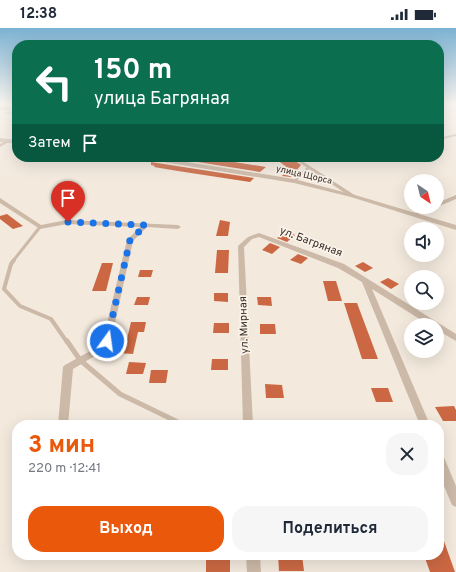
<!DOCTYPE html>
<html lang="ru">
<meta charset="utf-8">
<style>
:root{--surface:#fff;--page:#f6f6f7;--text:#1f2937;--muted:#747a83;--accent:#ea580c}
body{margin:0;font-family:Overpass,sans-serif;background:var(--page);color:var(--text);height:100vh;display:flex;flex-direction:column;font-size:15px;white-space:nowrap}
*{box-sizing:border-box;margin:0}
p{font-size:13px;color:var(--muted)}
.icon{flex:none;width:22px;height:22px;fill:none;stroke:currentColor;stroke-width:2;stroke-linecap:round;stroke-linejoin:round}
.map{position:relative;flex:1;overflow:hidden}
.panel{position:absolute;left:12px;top:392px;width:432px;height:140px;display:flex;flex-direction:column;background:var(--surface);border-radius:16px;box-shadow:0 4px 16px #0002}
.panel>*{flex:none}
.hud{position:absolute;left:12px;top:12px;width:432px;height:122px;border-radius:16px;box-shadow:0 4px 16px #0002;background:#0b6e4f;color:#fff;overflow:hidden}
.needle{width:26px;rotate:145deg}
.controls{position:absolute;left:404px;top:146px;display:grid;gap:8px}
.controls a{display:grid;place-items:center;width:40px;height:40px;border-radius:50%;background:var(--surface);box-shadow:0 4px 16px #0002;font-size:20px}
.pin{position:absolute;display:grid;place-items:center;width:34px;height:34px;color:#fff;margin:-41px -17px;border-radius:50% 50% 50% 0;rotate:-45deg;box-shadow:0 0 4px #0007}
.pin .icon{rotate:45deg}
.me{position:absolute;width:44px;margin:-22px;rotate:14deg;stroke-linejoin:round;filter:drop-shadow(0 0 3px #0008)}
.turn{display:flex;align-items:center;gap:14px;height:84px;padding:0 16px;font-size:18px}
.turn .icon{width:52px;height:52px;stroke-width:2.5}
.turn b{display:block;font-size:28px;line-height:34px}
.then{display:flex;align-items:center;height:38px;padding:0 16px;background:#0003;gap:8px;font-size:15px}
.round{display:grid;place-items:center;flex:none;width:42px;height:42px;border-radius:16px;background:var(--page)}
.headline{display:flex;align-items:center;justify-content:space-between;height:68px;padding:0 16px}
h1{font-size:24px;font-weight:700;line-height:30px;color:var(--accent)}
.button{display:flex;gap:8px;margin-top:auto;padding:8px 16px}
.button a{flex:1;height:46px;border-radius:16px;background:var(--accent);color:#fff;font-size:16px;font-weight:700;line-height:46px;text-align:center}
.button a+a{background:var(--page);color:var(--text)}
.status{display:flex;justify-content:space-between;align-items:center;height:28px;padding:0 20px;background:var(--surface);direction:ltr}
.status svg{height:11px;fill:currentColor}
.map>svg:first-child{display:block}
.building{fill:#cb6843}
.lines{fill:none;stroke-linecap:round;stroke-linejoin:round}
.service-far4{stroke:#ccb9a8;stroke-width:2}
.service-far3{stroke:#ccb9a8;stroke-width:2.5}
.service-far2{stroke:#ccb9a8;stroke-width:3}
.service-far1{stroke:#ccb9a8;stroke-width:4}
.service{stroke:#ccb9a8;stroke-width:5}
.minor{fill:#ccb9a8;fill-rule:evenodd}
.tertiary{fill:#ccb9a8;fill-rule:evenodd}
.secondary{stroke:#a08879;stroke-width:10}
.route{stroke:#1a73e8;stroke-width:7;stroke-dasharray:0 12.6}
.labels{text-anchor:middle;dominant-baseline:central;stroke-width:3.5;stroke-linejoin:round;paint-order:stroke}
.far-street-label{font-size:9px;fill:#392e28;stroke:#fbf3ea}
.street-label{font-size:11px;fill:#392e28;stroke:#fbf3ea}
</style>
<div class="status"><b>12:38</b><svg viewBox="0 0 49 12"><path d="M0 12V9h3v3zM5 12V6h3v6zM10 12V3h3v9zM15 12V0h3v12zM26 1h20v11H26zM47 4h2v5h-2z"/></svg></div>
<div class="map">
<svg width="456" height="544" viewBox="0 0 456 544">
<rect width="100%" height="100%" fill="#f3e9dd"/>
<g class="building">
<path d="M 166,129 L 203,129 L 266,139 L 260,144 Z"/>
<path d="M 273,129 L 290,129 L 301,137 L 291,149 L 282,148 L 287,142 L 292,143 Z"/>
<path d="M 151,134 L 254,150 L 250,154 L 178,143 L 154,139 L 155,138 L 151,137 Z"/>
<path d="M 7,186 L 23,198 L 13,201 L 0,191 L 0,188 Z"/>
<path d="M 220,192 L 230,194 L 228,208 L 216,208 Z"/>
<path d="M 286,203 L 295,207 L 287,214 L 277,210 Z"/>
<path d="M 270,215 L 280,219 L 272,226 L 262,222 Z"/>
<path d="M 217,222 L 229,222 L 228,245 L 215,245 Z"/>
<path d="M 298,226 L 308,230 L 301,236 L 290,232 Z"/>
<path d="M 363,234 L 373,240 L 365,244 L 355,238 Z"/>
<path d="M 102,235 L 113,235 L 106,263 L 92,263 Z"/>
<path d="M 140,242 L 153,242 L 151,249 L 138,249 Z"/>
<path d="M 388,250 L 399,256 L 391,261 L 380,254 Z"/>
<path d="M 323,253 L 336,253 L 342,273 L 328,273 Z"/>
<path d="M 214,265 L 228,265 L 228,274 L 214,273 Z"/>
<path d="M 137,269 L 150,269 L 148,277 L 134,277 Z"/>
<path d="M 257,269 L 271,269 L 272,278 L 258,277 Z"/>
<path d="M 344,275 L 357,275 L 378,331 L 362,331 Z"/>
<path d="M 131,294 L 146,294 L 144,304 L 138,304 L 133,326 L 117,325 L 120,315 L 126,315 Z"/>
<path d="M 214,295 L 229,295 L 229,305 L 213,305 Z"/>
<path d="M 260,296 L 275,296 L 276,306 L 260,306 Z"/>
<path d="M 212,331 L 228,331 L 228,342 L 211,342 Z"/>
<path d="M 129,334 L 146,335 L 143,346 L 126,346 Z"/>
<path d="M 151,342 L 168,342 L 166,355 L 149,355 Z"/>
<path d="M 265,356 L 282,357 L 284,370 L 266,370 Z"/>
<path d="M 371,360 L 388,360 L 393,374 L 376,374 Z"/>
<path d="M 454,378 L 456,382 L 456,393 L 443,393 L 435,379 Z"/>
<path d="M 439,502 L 440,502 L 455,544 L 430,544 L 424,527 L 439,527 Z"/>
<rect x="206" y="527" width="24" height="17"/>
<path d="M 278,527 L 302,527 L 304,543 L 279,543 Z"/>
</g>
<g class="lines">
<g class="service-far4">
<path d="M 6,82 L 17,81"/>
<path d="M 6,85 L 17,85"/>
<path d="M 13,92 L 16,85"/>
</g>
<path class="service-far3" d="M 294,153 L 308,140"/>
<path class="service-far2" d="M 13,233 L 40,199"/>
<path class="service-far1" d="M 14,232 L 11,236 L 4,261 L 20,278 L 51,291 L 67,314"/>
<path class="service" d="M 67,313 L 80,332 L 120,366 L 184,397"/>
<g class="minor">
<path d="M 456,106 L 456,108 L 439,112 L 439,110 Z"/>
<path d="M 7,112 L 11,113 L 0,119 L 0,116 Z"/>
<path d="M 291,129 L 296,129 L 356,168 L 351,169 Z"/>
<path d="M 456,167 L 456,171 L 437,179 L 437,175 Z"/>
<path d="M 0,170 L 41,197 L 67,192 L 178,197 L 181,199 L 178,201 L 147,199 L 133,213 L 111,313 L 98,326 L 73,341 L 68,397 L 58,397 L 63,339 L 65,337 L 92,322 L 103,312 L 127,212 L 140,199 L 67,196 L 40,201 L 0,175 Z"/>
<path d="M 427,179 L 435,179 L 416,188 L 412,188 L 411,187 Z"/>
<path d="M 259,205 L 344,236 L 456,306 L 456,313 L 437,302 L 437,297 L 429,297 L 372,261 L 430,397 L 420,397 L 362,254 L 338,240 L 259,209 L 252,211 L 244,219 L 253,397 L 243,397 L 238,218 L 248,209 Z"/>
<path d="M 439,426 L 443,427 L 456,458 L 456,479 L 452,477 L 439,446 Z"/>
<path d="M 246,527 L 260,527 L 261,544 L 247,544 Z"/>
</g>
<g class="tertiary">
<path d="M 0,110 L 17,112 L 17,116 L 0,114 Z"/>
<path d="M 142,129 L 156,129 L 294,151 L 355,167 L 456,197 L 456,202 L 351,169 L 294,155 L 145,131 Z"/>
</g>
<path class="secondary" d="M 0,77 L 5,77"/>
</g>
<linearGradient id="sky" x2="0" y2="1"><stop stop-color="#7cb2d2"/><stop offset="0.5" stop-color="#faf5f0"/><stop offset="1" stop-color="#faf5f0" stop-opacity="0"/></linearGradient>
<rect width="456" height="153" fill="url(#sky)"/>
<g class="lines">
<path class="route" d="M 68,194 L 146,197 L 130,212 L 107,313"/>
</g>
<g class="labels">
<g class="far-street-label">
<text transform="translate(304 147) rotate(13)">улица Щорса</text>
</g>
<g class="street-label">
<text transform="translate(311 214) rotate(21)">ул. Багряная</text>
<text transform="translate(244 297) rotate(-92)">ул. Мирная</text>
</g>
</g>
</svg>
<div class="controls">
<a><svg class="needle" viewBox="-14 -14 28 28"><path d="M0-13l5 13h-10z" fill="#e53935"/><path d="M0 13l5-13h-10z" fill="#747a83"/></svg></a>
<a><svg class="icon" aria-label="sound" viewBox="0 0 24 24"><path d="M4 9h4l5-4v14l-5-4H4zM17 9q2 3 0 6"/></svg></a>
<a><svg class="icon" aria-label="search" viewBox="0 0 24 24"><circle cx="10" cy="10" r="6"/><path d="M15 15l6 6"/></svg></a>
<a><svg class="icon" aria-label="layers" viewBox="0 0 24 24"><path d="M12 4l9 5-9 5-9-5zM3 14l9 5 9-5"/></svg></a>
</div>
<div class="pin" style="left:68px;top:194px;background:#d93025"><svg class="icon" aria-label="arrive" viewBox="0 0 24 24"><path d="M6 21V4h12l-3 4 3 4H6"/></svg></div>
<svg class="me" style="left:107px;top:313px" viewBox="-20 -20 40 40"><circle r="17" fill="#1a73e8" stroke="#fff" stroke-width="3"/><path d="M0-11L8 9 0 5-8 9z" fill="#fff"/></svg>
<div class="hud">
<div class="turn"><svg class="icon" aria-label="left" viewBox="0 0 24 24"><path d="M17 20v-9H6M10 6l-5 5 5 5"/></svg><div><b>150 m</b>улица Багряная</div></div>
<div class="then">Затем<svg class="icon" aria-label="arrive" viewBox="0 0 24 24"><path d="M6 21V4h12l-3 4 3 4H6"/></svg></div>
</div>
<section class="panel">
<div class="headline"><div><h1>3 мин</h1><p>220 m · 12:41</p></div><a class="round"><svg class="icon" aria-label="close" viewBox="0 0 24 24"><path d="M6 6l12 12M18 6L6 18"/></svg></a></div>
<div class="button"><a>Выход</a><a>Поделиться</a></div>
</section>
</div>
